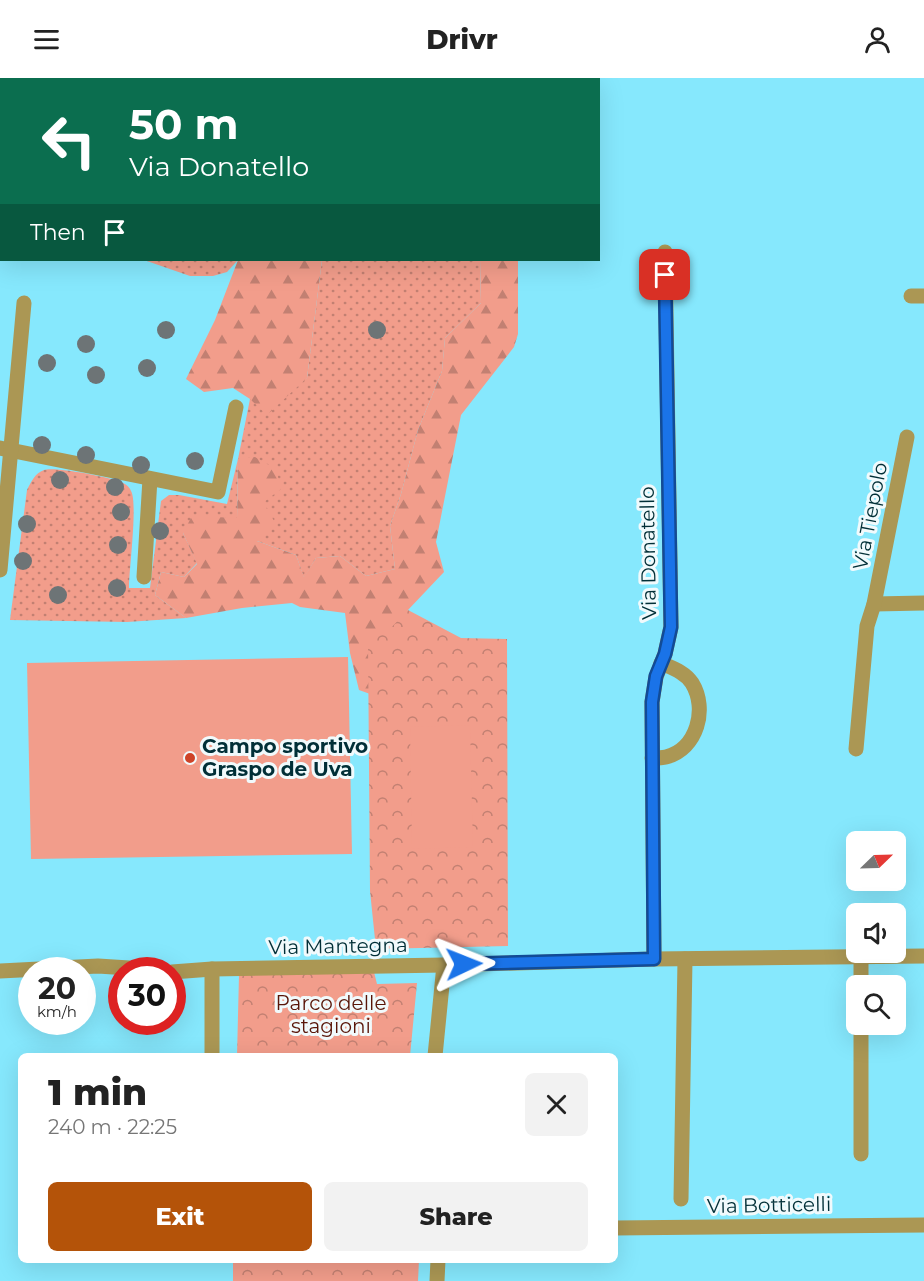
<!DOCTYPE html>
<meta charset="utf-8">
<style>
:root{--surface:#fff;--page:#f2f2f2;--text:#222;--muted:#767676;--accent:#b45309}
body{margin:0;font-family:Montserrat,sans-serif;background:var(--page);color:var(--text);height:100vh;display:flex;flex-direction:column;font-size:22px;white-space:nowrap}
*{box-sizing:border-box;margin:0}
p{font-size:20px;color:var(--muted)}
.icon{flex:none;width:33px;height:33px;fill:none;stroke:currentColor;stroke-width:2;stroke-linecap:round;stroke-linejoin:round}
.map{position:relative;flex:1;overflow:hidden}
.sheet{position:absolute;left:18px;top:975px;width:600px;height:210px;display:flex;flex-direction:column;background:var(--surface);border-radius:9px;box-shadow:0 6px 24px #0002}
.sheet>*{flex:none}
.guide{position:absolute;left:0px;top:0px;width:600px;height:183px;box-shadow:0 6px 24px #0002;background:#0b6e4f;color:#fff;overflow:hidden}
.needle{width:39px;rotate:67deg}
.controls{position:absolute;left:846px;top:753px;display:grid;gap:12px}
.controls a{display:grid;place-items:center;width:60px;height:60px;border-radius:9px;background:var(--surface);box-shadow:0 6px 24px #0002;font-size:30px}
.speed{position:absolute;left:18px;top:879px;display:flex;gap:12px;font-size:30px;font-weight:700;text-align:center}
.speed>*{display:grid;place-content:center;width:78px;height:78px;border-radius:50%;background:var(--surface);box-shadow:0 6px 24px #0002;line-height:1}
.speed small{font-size:15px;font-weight:400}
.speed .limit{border:9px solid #d22;background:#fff;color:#111}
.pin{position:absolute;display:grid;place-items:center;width:51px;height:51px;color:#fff;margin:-26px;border-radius:12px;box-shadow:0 3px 9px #0006}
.me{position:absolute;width:66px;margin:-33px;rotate:88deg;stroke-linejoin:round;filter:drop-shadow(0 0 4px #0008)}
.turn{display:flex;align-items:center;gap:21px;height:126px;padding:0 30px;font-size:27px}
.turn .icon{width:78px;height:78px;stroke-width:2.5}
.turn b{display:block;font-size:42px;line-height:51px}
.then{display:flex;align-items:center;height:57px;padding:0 30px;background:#0003;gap:12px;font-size:22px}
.round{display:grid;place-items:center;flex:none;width:63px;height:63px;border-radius:9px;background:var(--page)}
.headline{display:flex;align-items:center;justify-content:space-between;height:102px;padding:0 30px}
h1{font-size:36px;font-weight:800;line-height:45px}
.button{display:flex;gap:12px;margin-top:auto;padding:12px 30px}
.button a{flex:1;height:69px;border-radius:9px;background:var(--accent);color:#fff;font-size:24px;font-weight:800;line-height:69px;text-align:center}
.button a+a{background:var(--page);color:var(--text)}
header{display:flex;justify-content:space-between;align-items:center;height:78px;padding:0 30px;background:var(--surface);font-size:27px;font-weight:800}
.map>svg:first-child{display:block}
.grass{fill:url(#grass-dots)}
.forest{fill:url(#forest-firs)}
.park{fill:url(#park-crowns)}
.pitch{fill:#f29d8b}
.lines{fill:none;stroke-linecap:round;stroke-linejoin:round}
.minor{stroke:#ab9754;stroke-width:15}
.tree{fill:#6d7476}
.route-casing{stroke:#114b97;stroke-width:15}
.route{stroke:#1a73e8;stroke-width:10}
.poi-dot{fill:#ce4328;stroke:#f1fafc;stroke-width:2}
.labels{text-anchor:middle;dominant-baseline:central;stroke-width:6;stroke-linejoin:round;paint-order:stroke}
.street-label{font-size:20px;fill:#012f37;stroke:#f1fafc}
.poi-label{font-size:20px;font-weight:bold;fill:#012f37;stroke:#f1fafc;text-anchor:start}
.park-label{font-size:20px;fill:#591508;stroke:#f1fafc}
</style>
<header><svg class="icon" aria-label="menu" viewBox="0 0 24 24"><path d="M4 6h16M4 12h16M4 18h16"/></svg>Drivr<svg class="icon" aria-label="person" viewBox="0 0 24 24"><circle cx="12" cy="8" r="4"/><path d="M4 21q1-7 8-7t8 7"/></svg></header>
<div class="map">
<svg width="924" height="1203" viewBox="0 0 924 1203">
<defs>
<pattern id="grass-dots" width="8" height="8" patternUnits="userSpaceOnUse" patternTransform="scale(1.5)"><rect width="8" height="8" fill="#f29d8b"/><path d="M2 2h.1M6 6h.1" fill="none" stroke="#c28072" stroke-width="1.8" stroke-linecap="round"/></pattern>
<pattern id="forest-firs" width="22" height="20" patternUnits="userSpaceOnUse" patternTransform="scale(1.5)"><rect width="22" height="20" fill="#f29d8b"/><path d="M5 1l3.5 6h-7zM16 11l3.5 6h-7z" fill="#c28072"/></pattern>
<pattern id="park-crowns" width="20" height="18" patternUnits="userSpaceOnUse" patternTransform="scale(1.5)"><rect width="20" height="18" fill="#f29d8b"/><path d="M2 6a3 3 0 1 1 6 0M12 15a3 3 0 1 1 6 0" fill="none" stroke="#c28072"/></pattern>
</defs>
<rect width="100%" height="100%" fill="#86e8fd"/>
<g class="grass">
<path d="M 20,0 L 182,0 L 183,1 L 19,2 Z"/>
<path d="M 332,0 L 454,0 L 456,1 L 332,2 Z"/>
<path d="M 144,182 L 238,182 L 227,194 L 213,198 L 190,198 Z"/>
<path d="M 322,182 L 480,182 L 481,225 L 445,260 L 442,293 L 418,352 L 401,416 L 390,448 L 395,491 L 366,498 L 340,478 L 316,480 L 304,500 L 296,477 L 257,463 L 238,381 L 237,440 L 183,455 L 197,485 L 184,499 L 161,494 L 155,517 L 186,540 L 127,544 L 10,542 L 27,412 C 31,404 35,395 44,392 C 54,388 116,400 125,406 C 128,408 130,410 131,413 C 138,425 129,491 129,510 L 150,510 L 161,423 L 169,417 L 179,417 L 227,426 L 238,381 L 250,321 L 307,300 Z"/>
</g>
<g class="forest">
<path d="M 182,0 L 332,0 L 332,1 L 183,2 Z"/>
<path d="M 238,182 L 322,182 L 307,300 L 267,337 L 250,321 L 233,310 L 204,314 L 186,301 L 215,242 Z"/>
<path d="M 480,182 L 518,182 L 518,256 L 514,269 L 461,337 L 436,464 L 444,494 L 408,532 L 384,621 L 359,612 L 350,575 L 345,535 L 300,529 L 292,525 L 242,530 L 186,540 L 155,517 L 161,494 L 184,499 L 197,486 L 183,455 L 192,438 L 237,440 L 238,381 L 255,379 L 276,391 L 281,411 L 264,424 L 274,443 L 257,463 L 296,477 L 304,499 L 316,480 L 340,478 L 366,498 L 395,491 L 390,448 L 401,416 L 418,352 L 442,293 L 445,260 L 481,225 Z"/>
</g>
<g class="park">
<path d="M 408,532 L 461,560 L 507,561 L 508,868 L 376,871 L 370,813 L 368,563 L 388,553 Z"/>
<path d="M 374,894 L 377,906 L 417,905 L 410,978 L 237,978 L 239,897 Z"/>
<path d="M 233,1182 L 419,1182 L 418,1203 L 233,1203 Z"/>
</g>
<g class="pitch">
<path d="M 348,579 L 352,776 L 31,781 L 27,585 Z"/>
<path d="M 470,647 L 473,769 L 412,771 L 410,649 Z"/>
</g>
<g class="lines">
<g class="minor">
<path d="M 911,218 L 924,218"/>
<path d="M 0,370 L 218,414 L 236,329"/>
<path d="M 0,492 L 24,225"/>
<path d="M 144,499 L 150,401"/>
<path d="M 874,526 L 924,525"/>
<path d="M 856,671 L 867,548 L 874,526 L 907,359"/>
<path d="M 652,680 C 657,680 662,680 666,679 C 697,671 708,631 692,605 C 685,594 672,590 661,585"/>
<path d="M 654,881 L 652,624 L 656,599 L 665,576 L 671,549 L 665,174"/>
<path d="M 0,893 L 98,888 L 129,890 L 139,892"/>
<path d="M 172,894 L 212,891 L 444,887 L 654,881 L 924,878"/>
<path d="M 861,908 L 861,879"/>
<path d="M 212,978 L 212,891"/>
<path d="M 435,978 L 444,887"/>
<path d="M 861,1076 L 861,946"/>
<path d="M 681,1121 L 685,881"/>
<path d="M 615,1150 L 924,1147"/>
<path d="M 437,1203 L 438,1182"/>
</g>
</g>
<g class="tree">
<circle cx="166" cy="252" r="9"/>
<circle cx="377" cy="252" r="9"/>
<circle cx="86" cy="266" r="9"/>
<circle cx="47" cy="285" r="9"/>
<circle cx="147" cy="290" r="9"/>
<circle cx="96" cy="297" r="9"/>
<circle cx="42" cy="367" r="9"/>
<circle cx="86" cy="377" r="9"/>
<circle cx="195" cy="383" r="9"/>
<circle cx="141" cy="387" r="9"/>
<circle cx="60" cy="402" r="9"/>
<circle cx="115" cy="409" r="9"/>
<circle cx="121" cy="434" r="9"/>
<circle cx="27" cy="446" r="9"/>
<circle cx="160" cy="453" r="9"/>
<circle cx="118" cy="467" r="9"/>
<circle cx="23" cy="483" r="9"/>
<circle cx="117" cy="510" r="9"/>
<circle cx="58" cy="517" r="9"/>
</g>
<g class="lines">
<defs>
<path id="route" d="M 464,886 L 654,881 L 652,624 L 656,598 L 665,576 L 671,549 L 665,197"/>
</defs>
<use href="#route" class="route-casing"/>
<use href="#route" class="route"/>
</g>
<circle class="poi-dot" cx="190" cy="680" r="6"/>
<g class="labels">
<g class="street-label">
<text transform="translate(870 438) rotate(-79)">Via Tiepolo</text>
<text transform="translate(648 475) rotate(-91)">Via Donatello</text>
<text transform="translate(338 868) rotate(-1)">Via Mantegna</text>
<text transform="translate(769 1127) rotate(-1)">Via Botticelli</text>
</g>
<g class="poi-label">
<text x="202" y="668">Campo sportivo<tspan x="202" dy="23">Graspo de Uva</tspan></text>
</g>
<g class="park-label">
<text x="331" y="925">Parco delle<tspan x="331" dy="23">stagioni</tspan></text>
</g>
</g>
</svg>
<div class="controls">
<a><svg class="needle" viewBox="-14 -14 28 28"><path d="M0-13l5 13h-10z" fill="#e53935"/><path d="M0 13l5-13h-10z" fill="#767676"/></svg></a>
<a><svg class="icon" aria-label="sound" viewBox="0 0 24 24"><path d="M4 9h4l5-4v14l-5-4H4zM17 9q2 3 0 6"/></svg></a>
<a><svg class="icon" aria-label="search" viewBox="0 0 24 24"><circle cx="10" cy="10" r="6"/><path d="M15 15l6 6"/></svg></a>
</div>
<div class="speed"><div>20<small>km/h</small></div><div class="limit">30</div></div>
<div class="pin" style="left:665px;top:197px;background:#d93025"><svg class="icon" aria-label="arrive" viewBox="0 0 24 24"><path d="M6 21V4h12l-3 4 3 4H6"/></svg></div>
<svg class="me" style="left:464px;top:886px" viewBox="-20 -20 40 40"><path d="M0-17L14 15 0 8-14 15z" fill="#1a73e8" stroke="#fff" stroke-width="4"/></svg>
<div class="guide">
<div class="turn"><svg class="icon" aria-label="left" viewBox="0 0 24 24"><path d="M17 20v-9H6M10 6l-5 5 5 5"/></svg><div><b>50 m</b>Via Donatello</div></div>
<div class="then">Then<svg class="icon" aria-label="arrive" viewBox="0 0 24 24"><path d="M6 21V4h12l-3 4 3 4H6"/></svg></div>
</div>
<section class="sheet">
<div class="headline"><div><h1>1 min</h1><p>240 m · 22:25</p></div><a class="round"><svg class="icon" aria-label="close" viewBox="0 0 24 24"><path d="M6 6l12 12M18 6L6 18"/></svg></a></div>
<div class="button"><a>Exit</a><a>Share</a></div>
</section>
</div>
